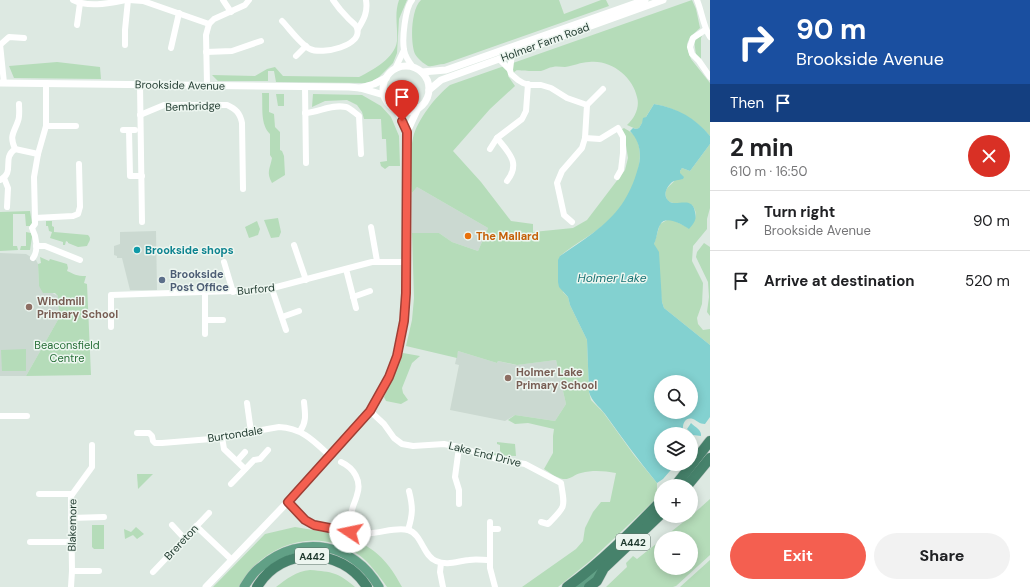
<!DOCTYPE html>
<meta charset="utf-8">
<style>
:root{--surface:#fff;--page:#f2f2f2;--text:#202124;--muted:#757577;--line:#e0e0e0;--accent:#f45f50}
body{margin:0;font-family:"DM Sans",sans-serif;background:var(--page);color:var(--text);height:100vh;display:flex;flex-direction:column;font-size:15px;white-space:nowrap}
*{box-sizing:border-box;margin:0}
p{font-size:13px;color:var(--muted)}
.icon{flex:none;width:22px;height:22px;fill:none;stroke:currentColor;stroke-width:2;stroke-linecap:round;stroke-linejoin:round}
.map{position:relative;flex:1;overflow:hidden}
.details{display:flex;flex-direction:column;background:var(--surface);width:320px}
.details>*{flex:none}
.banner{background:#1a4fa0;color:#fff;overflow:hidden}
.buttons{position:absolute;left:654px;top:375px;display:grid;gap:8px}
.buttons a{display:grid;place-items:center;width:44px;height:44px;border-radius:50%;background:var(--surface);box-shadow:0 2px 10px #0003;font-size:20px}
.pin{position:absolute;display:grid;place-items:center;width:34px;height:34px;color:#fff;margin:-41px -17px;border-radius:50% 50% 50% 0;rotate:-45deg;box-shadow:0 0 4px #0007}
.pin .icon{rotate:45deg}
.me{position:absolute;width:44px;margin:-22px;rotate:281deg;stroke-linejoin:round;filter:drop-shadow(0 0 3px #0008)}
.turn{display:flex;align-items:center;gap:14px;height:84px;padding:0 20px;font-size:18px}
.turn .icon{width:52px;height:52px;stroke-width:2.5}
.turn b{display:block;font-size:28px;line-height:34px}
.then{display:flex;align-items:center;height:38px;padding:0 20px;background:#0003;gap:8px;font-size:15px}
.round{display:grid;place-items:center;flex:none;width:42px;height:42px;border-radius:21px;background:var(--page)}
.summary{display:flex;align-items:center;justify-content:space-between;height:68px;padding:0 20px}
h1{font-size:24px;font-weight:700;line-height:30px}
.action{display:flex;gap:8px;margin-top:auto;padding:8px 20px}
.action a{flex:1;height:46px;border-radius:24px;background:var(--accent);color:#fff;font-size:16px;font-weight:700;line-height:46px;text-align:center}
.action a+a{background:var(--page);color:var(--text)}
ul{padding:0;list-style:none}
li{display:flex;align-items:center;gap:12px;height:60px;padding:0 20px;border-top:1px solid var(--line)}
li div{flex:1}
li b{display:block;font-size:15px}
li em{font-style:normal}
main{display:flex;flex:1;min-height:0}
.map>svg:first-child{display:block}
.built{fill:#cbd9d1}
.green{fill:#b5dcb9}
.water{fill:#83d1d0;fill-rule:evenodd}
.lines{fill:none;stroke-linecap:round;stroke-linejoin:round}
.primary-casing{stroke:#bcc4c0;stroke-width:10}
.trunk-casing{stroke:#bcc4c0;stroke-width:11}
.minor{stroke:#fff;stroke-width:6}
.tertiary{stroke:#fff;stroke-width:7}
.primary{stroke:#61a086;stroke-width:9}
.trunk{stroke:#46826b;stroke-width:10}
.route-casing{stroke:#9f3e34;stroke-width:10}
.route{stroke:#f45f50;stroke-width:7}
.food-dot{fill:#e8710a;stroke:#edf6f0;stroke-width:1.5}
.culture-dot{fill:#0f9aa8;stroke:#edf6f0;stroke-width:1.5}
.service-dot{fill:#5c6f8a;stroke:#edf6f0;stroke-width:1.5}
.education-dot{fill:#8d6e63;stroke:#edf6f0;stroke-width:1.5}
.labels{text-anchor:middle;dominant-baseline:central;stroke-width:3;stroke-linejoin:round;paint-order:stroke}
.shield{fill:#edf6f0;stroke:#5d7268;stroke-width:1}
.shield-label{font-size:10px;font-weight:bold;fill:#1f392e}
.street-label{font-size:11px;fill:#1f392e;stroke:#edf6f0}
.food-label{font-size:11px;font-weight:bold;fill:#c56008;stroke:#edf6f0;text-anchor:start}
.culture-label{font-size:11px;font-weight:bold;fill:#0d838f;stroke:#edf6f0;text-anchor:start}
.service-label{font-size:11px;font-weight:bold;fill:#4e5e75;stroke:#edf6f0;text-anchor:start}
.education-label{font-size:11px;font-weight:bold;fill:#785e54;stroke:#edf6f0;text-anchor:start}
.park-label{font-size:11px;fill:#297039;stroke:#edf6f0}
.water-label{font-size:12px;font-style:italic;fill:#197475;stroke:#edf6f0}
</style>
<main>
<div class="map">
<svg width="710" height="587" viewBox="0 0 710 587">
<rect width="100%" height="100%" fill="#dde9e2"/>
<g class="built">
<path d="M 417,187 L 488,228 L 478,251 L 452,242 L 439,233 L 412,233 L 412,193 Z"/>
<path d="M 156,231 L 157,290 L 130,290 L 122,258 L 117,258 L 117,256 L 114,255 L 114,246 L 120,244 L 120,232 Z"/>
<path d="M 0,253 L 26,254 L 36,260 L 38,264 L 39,286 L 58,296 L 59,318 L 26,376 L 0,376 Z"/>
<path d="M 458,351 L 497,363 L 498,361 L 516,365 L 556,360 L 566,404 L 555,421 L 515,415 L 505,421 L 450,410 L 459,365 L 455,364 Z"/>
</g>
<g class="green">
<path d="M 399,0 L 407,0 L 399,19 L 397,53 L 393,63 L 379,77 L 371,82 L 365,83 L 276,82 L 274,71 L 268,71 L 268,81 L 218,81 L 212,75 L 255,76 L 267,69 L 275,67 L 283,76 L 359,77 C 373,70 395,58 397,41 C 398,27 394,14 399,0 Z"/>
<path d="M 421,0 L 559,0 L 564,14 L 601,0 L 606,0 L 609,6 L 444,64 C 439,64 433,67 428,66 C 424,64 417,58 415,54 C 410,42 411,9 421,0 Z"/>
<path d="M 692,0 L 696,9 L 700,28 L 690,37 L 687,44 L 688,51 L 691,59 L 710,83 L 710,136 C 696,119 676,108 654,104 L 639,128 L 636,129 L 627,125 C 635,118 640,107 637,97 C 633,77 611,59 589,62 C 581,62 573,66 565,67 C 561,67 557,66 553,67 C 549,67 545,70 541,71 C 539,71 519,71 517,70 L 508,76 L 515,86 L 490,109 L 453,151 L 481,182 L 511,221 L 533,224 L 533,232 L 573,228 L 587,220 L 625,170 L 628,158 L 626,145 L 619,131 L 624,128 C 629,131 635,134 637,140 C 647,164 629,201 612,218 C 596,233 577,242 560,256 L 563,292 L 568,297 L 570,305 L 587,340 L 589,392 L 591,400 L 603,412 L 634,455 L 657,483 L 657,498 L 590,561 L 558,587 L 522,587 L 576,549 L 583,541 L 585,528 L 593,512 L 601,502 L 610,502 L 616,473 C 604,471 593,470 581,473 C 575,474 570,480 563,479 C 557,478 550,473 544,469 L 553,453 L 553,436 L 554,429 L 528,423 L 515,424 L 508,420 L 515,415 L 555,421 L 566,404 L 556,360 L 517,365 L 498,361 L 497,363 L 458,351 L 457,358 L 406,346 L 412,320 L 414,298 L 412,233 L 439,233 L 452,242 L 478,251 L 488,228 L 417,187 L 412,193 C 411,175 409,155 413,138 C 417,120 436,96 450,85 Z"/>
<path d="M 702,36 L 701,38 L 701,59 L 696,55 L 694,40 L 697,37 Z"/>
<path d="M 57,62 L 100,67 L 101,79 L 14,78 L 9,66 Z"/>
<path d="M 262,93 L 269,93 L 269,112 L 274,114 L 275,127 L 280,132 L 280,150 L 282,151 L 284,156 L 285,175 L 272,183 C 266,172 270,169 272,158 L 270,155 L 270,134 C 260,124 263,107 262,93 Z"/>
<path d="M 276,94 L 284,94 L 284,106 L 278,106 Z"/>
<path d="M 313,94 L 362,95 L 381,106 L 391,117 L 399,136 L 400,166 L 389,166 L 385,169 L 381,166 L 380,162 L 387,161 L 386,139 L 382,139 L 381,119 L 364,119 L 362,112 L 357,105 L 347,100 L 325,101 L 312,107 Z"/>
<path d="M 710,144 L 710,208 L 707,219 L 707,229 L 693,246 L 692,261 L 703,283 L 702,304 L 697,318 L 698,324 L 703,330 L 710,329 L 710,345 L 664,308 L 662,302 L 654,244 L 660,224 L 667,220 L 673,220 L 689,228 C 695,220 699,214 692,205 C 688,205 672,203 670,202 C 668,201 667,200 666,197 C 663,188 672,185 676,179 C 678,177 679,174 680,171 L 682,168 L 690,171 Z"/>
<path d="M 30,211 L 32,223 L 30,226 L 26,226 L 25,214 L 13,214 L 13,246 L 17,246 L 18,250 L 0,251 L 0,212 Z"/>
<path d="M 278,218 L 281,232 L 279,237 L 271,238 L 264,220 Z"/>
<path d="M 46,221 L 52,221 L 52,226 L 54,227 L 54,232 L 88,235 C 92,239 89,241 87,246 L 78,247 L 68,243 L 68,242 L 66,241 L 65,245 L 63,245 L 63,242 L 50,238 L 52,232 L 49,231 L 48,226 L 46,226 Z"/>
<path d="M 257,221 L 260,229 L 258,235 L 249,238 L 245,227 Z"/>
<path d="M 26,232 L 31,233 L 32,237 L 30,250 L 20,250 L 21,246 L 26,246 Z"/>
<path d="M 704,243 L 710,247 L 710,316 L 707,312 L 709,297 L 708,282 L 696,257 L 697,252 Z"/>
<path d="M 40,257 L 49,261 L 50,259 L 67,264 L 68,268 L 67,271 C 74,274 76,276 86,276 L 84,283 L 87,284 L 91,375 L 26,376 L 59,318 L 58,296 L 55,293 L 43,293 L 39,286 L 38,264 L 41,263 Z"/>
<path d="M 26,349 L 26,371 L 2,371 L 1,350 Z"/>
<path d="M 403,353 L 420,356 L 412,363 L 402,388 L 403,393 L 408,400 L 401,404 L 386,401 L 384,397 Z"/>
<path d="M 497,442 L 515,444 L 516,456 L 491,455 L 491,453 L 501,454 L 501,452 L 500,451 L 500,445 L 497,444 Z"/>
<path d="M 137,474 L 153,474 L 138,489 Z"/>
<path d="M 710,499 L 710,555 L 676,586 L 673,587 L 606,587 L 627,567 L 626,563 L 633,556 L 637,559 L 661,540 L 661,568 L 691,568 L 691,538 L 663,538 L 691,516 Z"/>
<path d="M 92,525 L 104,525 L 104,549 L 94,549 L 92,547 Z"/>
<path d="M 136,527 L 144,534 L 137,539 L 133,535 L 125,539 L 124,529 L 131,532 Z"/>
<path d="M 295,527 C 345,536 377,537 402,587 L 387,587 C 380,577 369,562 359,555 C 324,531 283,538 253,567 C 248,573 244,581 239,587 L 213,587 L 265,534 Z"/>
<path d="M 710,560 L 710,587 L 680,587 Z"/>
<path d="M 310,570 C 333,572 337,572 355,587 L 276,587 C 287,579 296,571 310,570 Z"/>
</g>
<g class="water">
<path d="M 654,104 C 678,108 695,118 710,136 L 710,144 L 690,171 L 682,168 L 680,171 L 680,173 L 684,177 L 683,179 C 679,180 674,180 671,183 C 666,188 662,197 670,202 C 677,206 693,196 695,212 C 697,220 694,223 689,229 C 683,225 665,214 660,225 C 657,230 657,238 654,244 L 659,252 L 662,302 L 664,308 L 710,345 L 710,417 L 705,424 C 699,424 698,421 693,419 C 684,416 681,427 684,434 L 661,434 L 661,464 L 676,464 L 663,479 L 657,483 C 639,461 622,438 605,414 C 599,406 592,402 589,392 L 587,340 L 570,305 L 568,297 L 559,287 L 558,282 L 558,260 L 560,256 C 571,248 583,241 593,233 C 617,215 630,197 638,168 C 642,155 640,141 630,131 L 633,128 L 636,129 L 639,128 L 642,123 L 643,118 L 646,117 ZM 661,382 L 691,382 L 691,412 L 661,412 Z"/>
<path d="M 691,423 C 695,427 702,430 701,436 L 693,435 L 687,429 Z"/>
</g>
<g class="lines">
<defs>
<g id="primary">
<path d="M 244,587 C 249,579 254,571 262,566 C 301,533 354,543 379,587"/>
<path d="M 580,587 L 603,569"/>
</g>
<g id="trunk">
<path d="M 675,486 L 710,441"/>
<path d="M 687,486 L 710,458"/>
<path d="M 257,587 C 282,545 342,547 367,587"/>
<path d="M 567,587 C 601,563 632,531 661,501"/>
<path d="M 589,587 L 597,581 L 604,568 L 661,514"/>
</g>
</defs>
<use href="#primary" class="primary-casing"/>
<use href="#trunk" class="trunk-casing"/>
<g class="minor">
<path d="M 73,0 C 89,8 110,3 126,0"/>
<path d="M 129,0 L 143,1 L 209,24"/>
<path d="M 223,0 L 231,12"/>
<path d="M 412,0 C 405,8 402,39 404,50 C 405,56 409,62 413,67"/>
<path d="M 697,0 C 702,12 703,26 710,37"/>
<path d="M 282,21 C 289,28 301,45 310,49 C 322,55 363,46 357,28 C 356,24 350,21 347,17 C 342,12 337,6 333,0"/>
<path d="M 77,25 L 80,3"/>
<path d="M 358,29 C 364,19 368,12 366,0"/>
<path d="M 705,30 L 693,38 L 690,47 L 692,54 L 699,61 L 710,77"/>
<path d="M 0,44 L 4,83"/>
<path d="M 1,44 L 9,37 L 24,38"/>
<path d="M 125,45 L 125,30 L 128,0"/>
<path d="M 171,48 L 179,13"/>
<path d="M 206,52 L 232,51 L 261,41"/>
<path d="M 296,56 L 306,46"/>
<path d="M 499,59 L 510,70 L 511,74 L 518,80 L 523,83 L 529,85 L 541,85 L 551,88 L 567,98 L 587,105 L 585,138 L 582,148 L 562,171 L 557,183 L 564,215 L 572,222"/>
<path d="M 395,69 L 404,50"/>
<path d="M 510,70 L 512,54"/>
<path d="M 140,85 L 142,222"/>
<path d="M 207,85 L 206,35 L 209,24 L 214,19 L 245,5 L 249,0"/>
<path d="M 305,87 L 306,163"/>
<path d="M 587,105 L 603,89"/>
<path d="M 305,113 C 320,112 331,104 346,107 C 350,108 355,113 359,116 L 361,154"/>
<path d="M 140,115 L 164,105 L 227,105 C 236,109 240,113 242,123 L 243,189"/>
<path d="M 46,126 L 76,126"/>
<path d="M 123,130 L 135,130"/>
<path d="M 129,130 L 130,176 L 142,176"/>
<path d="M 585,138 L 600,139 L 618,128 L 623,137 L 623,153 L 621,170 L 617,177"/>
<path d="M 15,149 L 38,154"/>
<path d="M 490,149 L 497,138"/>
<path d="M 4,178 L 8,188 L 7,207"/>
<path d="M 0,180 C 16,172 1,159 15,149 C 9,135 14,133 18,121 C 20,116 19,109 19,104"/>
<path d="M 507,181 C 521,163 509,153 497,138 L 522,119 L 526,111 L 528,84"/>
<path d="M 35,218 L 73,216 L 78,214 L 80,207 L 79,164"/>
<path d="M 371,227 L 377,261"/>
<path d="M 294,245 L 306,280"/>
<path d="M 36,246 L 45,246 L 80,260"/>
<path d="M 33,258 C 39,250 36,236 32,228 L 35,224 L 35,218 L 34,177 L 38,154 L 46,126 L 46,83"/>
<path d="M 224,262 L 233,292"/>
<path d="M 346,269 L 356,308"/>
<path d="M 272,289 L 286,330"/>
<path d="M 205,292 L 205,334"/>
<path d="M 353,297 L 370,291"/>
<path d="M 282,317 L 299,311"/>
<path d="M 205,320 L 223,320"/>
<path d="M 111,327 L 111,295 L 265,290 L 372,262 L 406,262"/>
<path d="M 247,403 L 251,432"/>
<path d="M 370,411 L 384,424 L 394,438 L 402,444 L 413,446 L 444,444 L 459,447 L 496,459 L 525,464 L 561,483 C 565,508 566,506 548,524 L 541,522"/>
<path d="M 0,416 L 27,416"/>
<path d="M 300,431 C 307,422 305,413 304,402"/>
<path d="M 137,433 L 149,433 L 152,436 L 153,441 L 155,443 L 162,443 L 211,439 L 279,427 C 302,428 314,441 330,456"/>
<path d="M 222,437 L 224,449 L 245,469"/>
<path d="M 237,461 L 245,452"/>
<path d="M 341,462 C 354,468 362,481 357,495 C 356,500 353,505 352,510 C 351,517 351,525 350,532"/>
<path d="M 231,484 L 254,460 L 260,459 L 268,450"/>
<path d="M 39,494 L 72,494"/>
<path d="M 288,502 C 293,508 298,515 304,520 C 316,529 357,534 372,533 C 384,532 397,527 408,530 C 422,534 423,556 436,561 C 447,566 458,561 469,560 C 475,559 483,560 490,560"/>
<path d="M 459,504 L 459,490 L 455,477 L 459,447"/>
<path d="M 71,518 L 104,517"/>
<path d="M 490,522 L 490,568 L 495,587"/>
<path d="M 172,525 L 184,538"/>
<path d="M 196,526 L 232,560"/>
<path d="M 490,529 L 498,529"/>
<path d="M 408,530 C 413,514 413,507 409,491"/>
<path d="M 30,542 L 72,542"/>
<path d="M 441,563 L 440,572 L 443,587"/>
<path d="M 72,571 L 99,571"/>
<path d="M 153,572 L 209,513"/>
<path d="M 71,587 L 72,571 L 71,496 L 92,467 L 92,445"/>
</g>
<g class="tertiary">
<circle cx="406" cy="89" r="23"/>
<path d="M 422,72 L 446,70 L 645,0"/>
<path d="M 0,83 L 349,87 L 360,88 L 384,95"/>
<path d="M 360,88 L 374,84 L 386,78"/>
<path d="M 429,90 L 441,80 L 663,0"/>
<path d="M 397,110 L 407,132"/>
<path d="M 206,587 L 302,487 L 370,411 L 389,377 L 400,349 L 405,321 L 406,293 L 407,132 L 418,108"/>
</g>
<use href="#primary" class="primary"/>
<use href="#trunk" class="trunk"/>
</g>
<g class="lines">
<defs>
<path id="route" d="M 350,532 L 314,525 L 305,520 L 288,502 L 370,411 L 389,377 L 397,356 L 404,321 L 406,293 L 407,132 L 402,121"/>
</defs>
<use href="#route" class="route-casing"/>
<use href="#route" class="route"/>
</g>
<circle class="food-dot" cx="468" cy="236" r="4"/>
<circle class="culture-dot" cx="137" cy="250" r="4"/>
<circle class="service-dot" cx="162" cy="280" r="4"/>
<g class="education-dot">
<circle cx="29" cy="307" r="4"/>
<circle cx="508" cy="378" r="4"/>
</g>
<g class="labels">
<g class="shield">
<rect x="616" y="534" width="34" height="16" rx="3"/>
<rect x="295" y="548" width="34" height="16" rx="3"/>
</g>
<g class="shield-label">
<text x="633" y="542">A442</text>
<text x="312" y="556">A442</text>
</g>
<g class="street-label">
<text transform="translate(545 42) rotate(-20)">Holmer Farm Road</text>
<text transform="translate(180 85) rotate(1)">Brookside Avenue</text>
<text transform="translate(193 106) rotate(-2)">Bembridge</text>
<text transform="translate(256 289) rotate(-6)">Burford</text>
<text transform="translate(235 434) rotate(-9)">Burtondale</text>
<text transform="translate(485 454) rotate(14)">Lake End Drive</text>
<text transform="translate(72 525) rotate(-89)">Blakemore</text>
<text transform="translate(181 542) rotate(-47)">Brereton</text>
</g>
<g class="food-label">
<text x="476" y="236">The Mallard</text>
</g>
<g class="culture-label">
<text x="145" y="250">Brookside shops</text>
</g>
<g class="service-label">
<text x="170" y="274">Brookside<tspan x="170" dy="13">Post Office</tspan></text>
</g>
<g class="education-label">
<text x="37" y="301">Windmill<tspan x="37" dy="13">Primary School</tspan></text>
<text x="516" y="372">Holmer Lake<tspan x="516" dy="13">Primary School</tspan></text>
</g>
<g class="park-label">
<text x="67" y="345">Beaconsfield<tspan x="67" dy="13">Centre</tspan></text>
</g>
<g class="water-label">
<text x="612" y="278">Holmer Lake</text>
</g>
</g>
</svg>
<div class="buttons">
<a><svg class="icon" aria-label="search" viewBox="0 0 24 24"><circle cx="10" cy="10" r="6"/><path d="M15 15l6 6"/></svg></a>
<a><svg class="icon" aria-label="layers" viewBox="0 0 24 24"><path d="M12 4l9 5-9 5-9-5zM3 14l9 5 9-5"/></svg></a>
<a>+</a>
<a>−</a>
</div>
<div class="pin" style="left:402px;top:121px;background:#d93025"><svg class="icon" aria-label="arrive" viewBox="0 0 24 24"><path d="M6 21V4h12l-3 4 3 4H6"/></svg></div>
<svg class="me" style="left:350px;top:532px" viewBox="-20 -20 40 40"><circle r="19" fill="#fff"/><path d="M0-13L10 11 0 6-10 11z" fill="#f45f50"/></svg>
</div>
<section class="details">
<div class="banner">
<div class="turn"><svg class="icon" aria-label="right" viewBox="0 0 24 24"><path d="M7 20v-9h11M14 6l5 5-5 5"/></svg><div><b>90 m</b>Brookside Avenue</div></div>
<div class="then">Then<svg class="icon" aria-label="arrive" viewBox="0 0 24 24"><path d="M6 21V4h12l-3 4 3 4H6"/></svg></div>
</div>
<div class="summary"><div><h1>2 min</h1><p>610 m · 16:50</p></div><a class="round" style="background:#d93025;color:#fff"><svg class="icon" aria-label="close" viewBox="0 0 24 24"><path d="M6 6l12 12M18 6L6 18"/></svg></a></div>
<ul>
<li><svg class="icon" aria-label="right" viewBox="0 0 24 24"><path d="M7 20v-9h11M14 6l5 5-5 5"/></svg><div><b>Turn right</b><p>Brookside Avenue</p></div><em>90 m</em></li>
<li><svg class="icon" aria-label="arrive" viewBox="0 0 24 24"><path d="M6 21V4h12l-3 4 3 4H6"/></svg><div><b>Arrive at destination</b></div><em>520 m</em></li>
</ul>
<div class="action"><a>Exit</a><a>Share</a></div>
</section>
</main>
